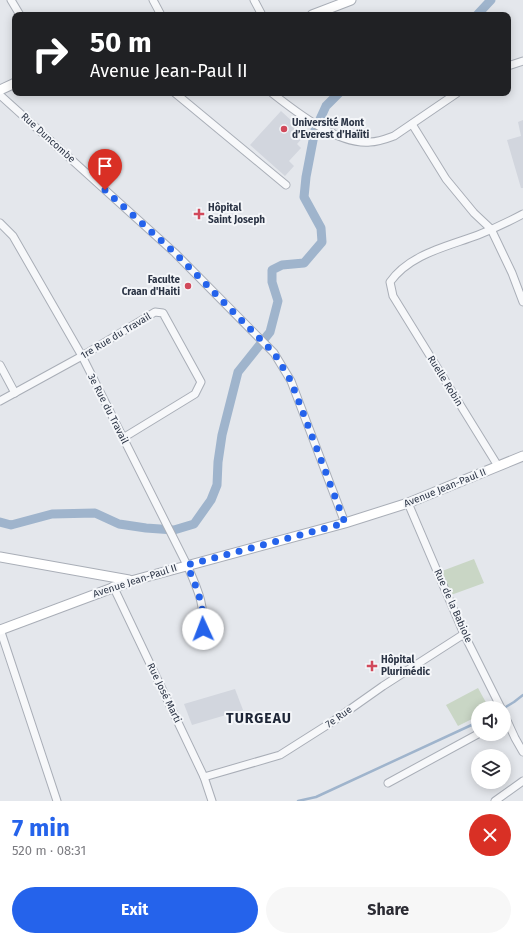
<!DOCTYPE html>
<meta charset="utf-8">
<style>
:root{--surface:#fff;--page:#f7f7f7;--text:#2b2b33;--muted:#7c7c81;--accent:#2563eb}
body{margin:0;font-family:"Fira Sans",sans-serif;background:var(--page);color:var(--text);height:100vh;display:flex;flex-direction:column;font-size:15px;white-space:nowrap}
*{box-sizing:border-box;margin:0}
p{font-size:13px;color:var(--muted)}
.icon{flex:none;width:22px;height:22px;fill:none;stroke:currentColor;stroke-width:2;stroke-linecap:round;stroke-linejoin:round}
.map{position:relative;height:801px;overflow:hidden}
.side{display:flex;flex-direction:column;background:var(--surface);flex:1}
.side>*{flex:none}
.banner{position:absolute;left:12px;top:12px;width:499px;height:84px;border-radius:8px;box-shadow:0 2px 10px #0003;background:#202124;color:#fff;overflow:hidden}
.fabs{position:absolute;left:471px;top:701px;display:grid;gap:8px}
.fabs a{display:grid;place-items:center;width:40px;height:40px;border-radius:50%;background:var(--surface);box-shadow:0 2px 10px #0003;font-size:20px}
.pin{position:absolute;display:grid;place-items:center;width:34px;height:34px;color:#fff;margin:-41px -17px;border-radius:50% 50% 50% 0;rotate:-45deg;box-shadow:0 0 4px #0007}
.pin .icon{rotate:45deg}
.me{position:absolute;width:44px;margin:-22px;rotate:358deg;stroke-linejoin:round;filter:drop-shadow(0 0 3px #0008)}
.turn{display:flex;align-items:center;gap:14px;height:84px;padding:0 12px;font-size:18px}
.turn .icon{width:52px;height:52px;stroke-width:2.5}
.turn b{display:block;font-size:28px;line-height:34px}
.round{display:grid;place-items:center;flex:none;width:42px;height:42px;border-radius:21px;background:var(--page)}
.overview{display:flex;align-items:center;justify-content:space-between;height:68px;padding:0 12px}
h1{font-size:24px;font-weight:700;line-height:30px;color:var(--accent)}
.cta{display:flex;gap:8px;margin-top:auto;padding:8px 12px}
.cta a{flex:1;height:46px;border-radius:24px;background:var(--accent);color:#fff;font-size:16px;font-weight:700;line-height:46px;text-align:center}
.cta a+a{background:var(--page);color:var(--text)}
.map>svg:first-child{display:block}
.built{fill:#d2d6de}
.green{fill:#c9d6c5}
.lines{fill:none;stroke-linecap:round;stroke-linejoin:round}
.stream{stroke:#9fb4cc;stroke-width:2.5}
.canal{stroke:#9fb4cc;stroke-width:9}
.street-casing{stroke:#a9aeb7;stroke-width:9}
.secondary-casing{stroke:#a9aeb7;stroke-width:11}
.street{stroke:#f7f8fa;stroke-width:7}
.secondary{stroke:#fff;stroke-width:9}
.route{stroke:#2563eb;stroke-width:7;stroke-dasharray:0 12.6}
.poi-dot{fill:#d1495b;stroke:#f4f6f9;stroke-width:1.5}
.labels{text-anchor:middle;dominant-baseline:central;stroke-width:4;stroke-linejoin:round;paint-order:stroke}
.poi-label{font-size:10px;font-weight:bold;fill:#2b3445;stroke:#f4f6f9;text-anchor:start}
.street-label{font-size:10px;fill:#2b3445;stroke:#f4f6f9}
.district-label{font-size:14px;font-weight:bold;letter-spacing:1px;fill:#1d2536;stroke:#f4f6f9}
</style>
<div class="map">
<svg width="523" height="801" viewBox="0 0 523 801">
<rect width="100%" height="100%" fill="#e4e7ec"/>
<g class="built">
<path d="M 281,111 L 306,134 L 297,144 L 301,148 L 289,161 L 294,166 L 285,176 L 250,145 Z"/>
<path d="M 523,120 L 523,188 L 521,188 L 507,140 L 521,136 L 518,122 Z"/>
<path d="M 235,689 L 243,710 L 192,725 L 184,704 Z"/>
</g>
<g class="green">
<path d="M 474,559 L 484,583 L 451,595 L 442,571 Z"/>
<path d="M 478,688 L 489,708 L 478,708 L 478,716 L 458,726 L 446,705 Z"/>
</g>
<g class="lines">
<g class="stream">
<path d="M 504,708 L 514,702 L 523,695"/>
<path d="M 298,801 L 316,797 L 478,722"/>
</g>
<g class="canal">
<path d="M 477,15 L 491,0"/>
<path d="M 0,522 L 11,525 L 52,514 L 95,513 L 119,524 L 146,528 L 174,530 L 194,524 L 211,500 L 217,485 L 218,462 L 222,435 L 238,372 L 270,332 L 278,301 L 272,282 L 272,270 L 282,265 L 304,263 L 322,242 L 321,228 L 304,197 L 306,177 L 315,130 L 326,106 L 339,93"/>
</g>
<defs>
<g id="street">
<path d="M 11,0 L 20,15"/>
<path d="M 153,0 L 161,15"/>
<path d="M 254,0 L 262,15"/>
<path d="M 508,66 L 523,61"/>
<path d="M 175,93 L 286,185"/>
<path d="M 272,93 C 296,112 338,145 370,142 C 379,142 386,139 394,136 L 457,93"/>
<path d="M 0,95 L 175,253 L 274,353 L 291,381 L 345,523"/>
<path d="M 412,124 L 446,179 L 474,213 L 491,229 L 512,273 L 523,302"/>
<path d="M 0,223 L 13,236 L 82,356 L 187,565 C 197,587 209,613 200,637"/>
<path d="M 0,365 L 15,393"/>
<path d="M 0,401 L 82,356 L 155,312 L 163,313 L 201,382 L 195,394 L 123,438"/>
<path d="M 498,466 L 393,296 L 390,282 C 410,254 446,247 478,235 C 493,229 508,222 523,214"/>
<path d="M 408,503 L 464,634 L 501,708"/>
<path d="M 113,586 L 204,777 L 212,801"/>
<path d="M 0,629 L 57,801"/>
<path d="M 504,714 L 515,738 L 523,752"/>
<path d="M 204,777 L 280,755 L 332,722 L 383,686 L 464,634"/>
<path d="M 388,783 L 478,734"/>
<path d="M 495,801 L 523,781"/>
</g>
<g id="secondary">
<path d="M 312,15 L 351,0"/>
<path d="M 0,90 L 15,83"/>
<path d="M 0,557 L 129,580"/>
<path d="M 0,630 L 131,581 L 345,523 L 408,503 L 523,456"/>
</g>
</defs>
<use href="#street" class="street-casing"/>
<use href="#secondary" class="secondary-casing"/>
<use href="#street" class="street"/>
<use href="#secondary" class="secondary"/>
</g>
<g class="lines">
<path class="route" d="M 105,190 L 175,253 L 274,353 L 291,381 L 345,523 L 187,565 C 196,586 205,606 203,629"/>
</g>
<g class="poi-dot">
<circle cx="284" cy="129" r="4"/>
<path d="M197 208h4v4h4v4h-4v4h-4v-4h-4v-4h4z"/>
<circle cx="188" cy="286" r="4"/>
<path d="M370 660h4v4h4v4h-4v4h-4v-4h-4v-4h4z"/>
</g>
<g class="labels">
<g class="poi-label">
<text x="292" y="123">Université Mont<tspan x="292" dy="12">d’Everest d’Haïiti</tspan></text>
<text x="208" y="208">Hôpital<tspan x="208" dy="12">Saint Joseph</tspan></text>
<text x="180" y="280" text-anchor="end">Faculte<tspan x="180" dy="12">Craan d'Haiti</tspan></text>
<text x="381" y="660">Hôpital<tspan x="381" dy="12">Plurimédic</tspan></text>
</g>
<g class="street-label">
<text transform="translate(48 138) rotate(42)">Rue Duncombe</text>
<text transform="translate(116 336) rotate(-31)">1re Rue du Travail</text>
<text transform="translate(445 381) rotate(58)">Ruelle Robin</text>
<text transform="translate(108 409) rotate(63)">3e Rue du Travail</text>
<text transform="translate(445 488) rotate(-22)">Avenue Jean-Paul II</text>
<text transform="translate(135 581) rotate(-18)">Avenue Jean-Paul II</text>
<text transform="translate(453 606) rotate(66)">Rue de la Babiole</text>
<text transform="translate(164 693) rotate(64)">Rue José Marti</text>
<text transform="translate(339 717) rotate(-35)">7e Rue</text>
</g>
<g class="district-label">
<text x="259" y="718">TURGEAU</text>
</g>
</g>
</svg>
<div class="fabs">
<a><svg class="icon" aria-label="sound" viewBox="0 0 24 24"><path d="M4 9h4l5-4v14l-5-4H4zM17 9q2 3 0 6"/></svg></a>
<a><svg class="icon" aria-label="layers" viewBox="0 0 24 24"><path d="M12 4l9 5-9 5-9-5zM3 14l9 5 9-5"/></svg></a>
</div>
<div class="pin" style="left:105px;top:190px;background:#d93025"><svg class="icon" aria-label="arrive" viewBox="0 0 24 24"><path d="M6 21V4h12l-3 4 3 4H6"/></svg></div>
<svg class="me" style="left:203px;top:629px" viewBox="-20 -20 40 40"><circle r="19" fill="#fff"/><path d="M0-13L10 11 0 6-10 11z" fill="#2563eb"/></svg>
<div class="banner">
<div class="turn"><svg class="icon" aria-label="right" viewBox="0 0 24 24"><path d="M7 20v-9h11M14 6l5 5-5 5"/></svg><div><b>50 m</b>Avenue Jean-Paul II</div></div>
</div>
</div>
<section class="side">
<div class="overview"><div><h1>7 min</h1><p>520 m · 08:31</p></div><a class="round" style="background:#d93025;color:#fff"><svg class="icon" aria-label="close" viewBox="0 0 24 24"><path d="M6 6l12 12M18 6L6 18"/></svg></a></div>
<div class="cta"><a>Exit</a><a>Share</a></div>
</section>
